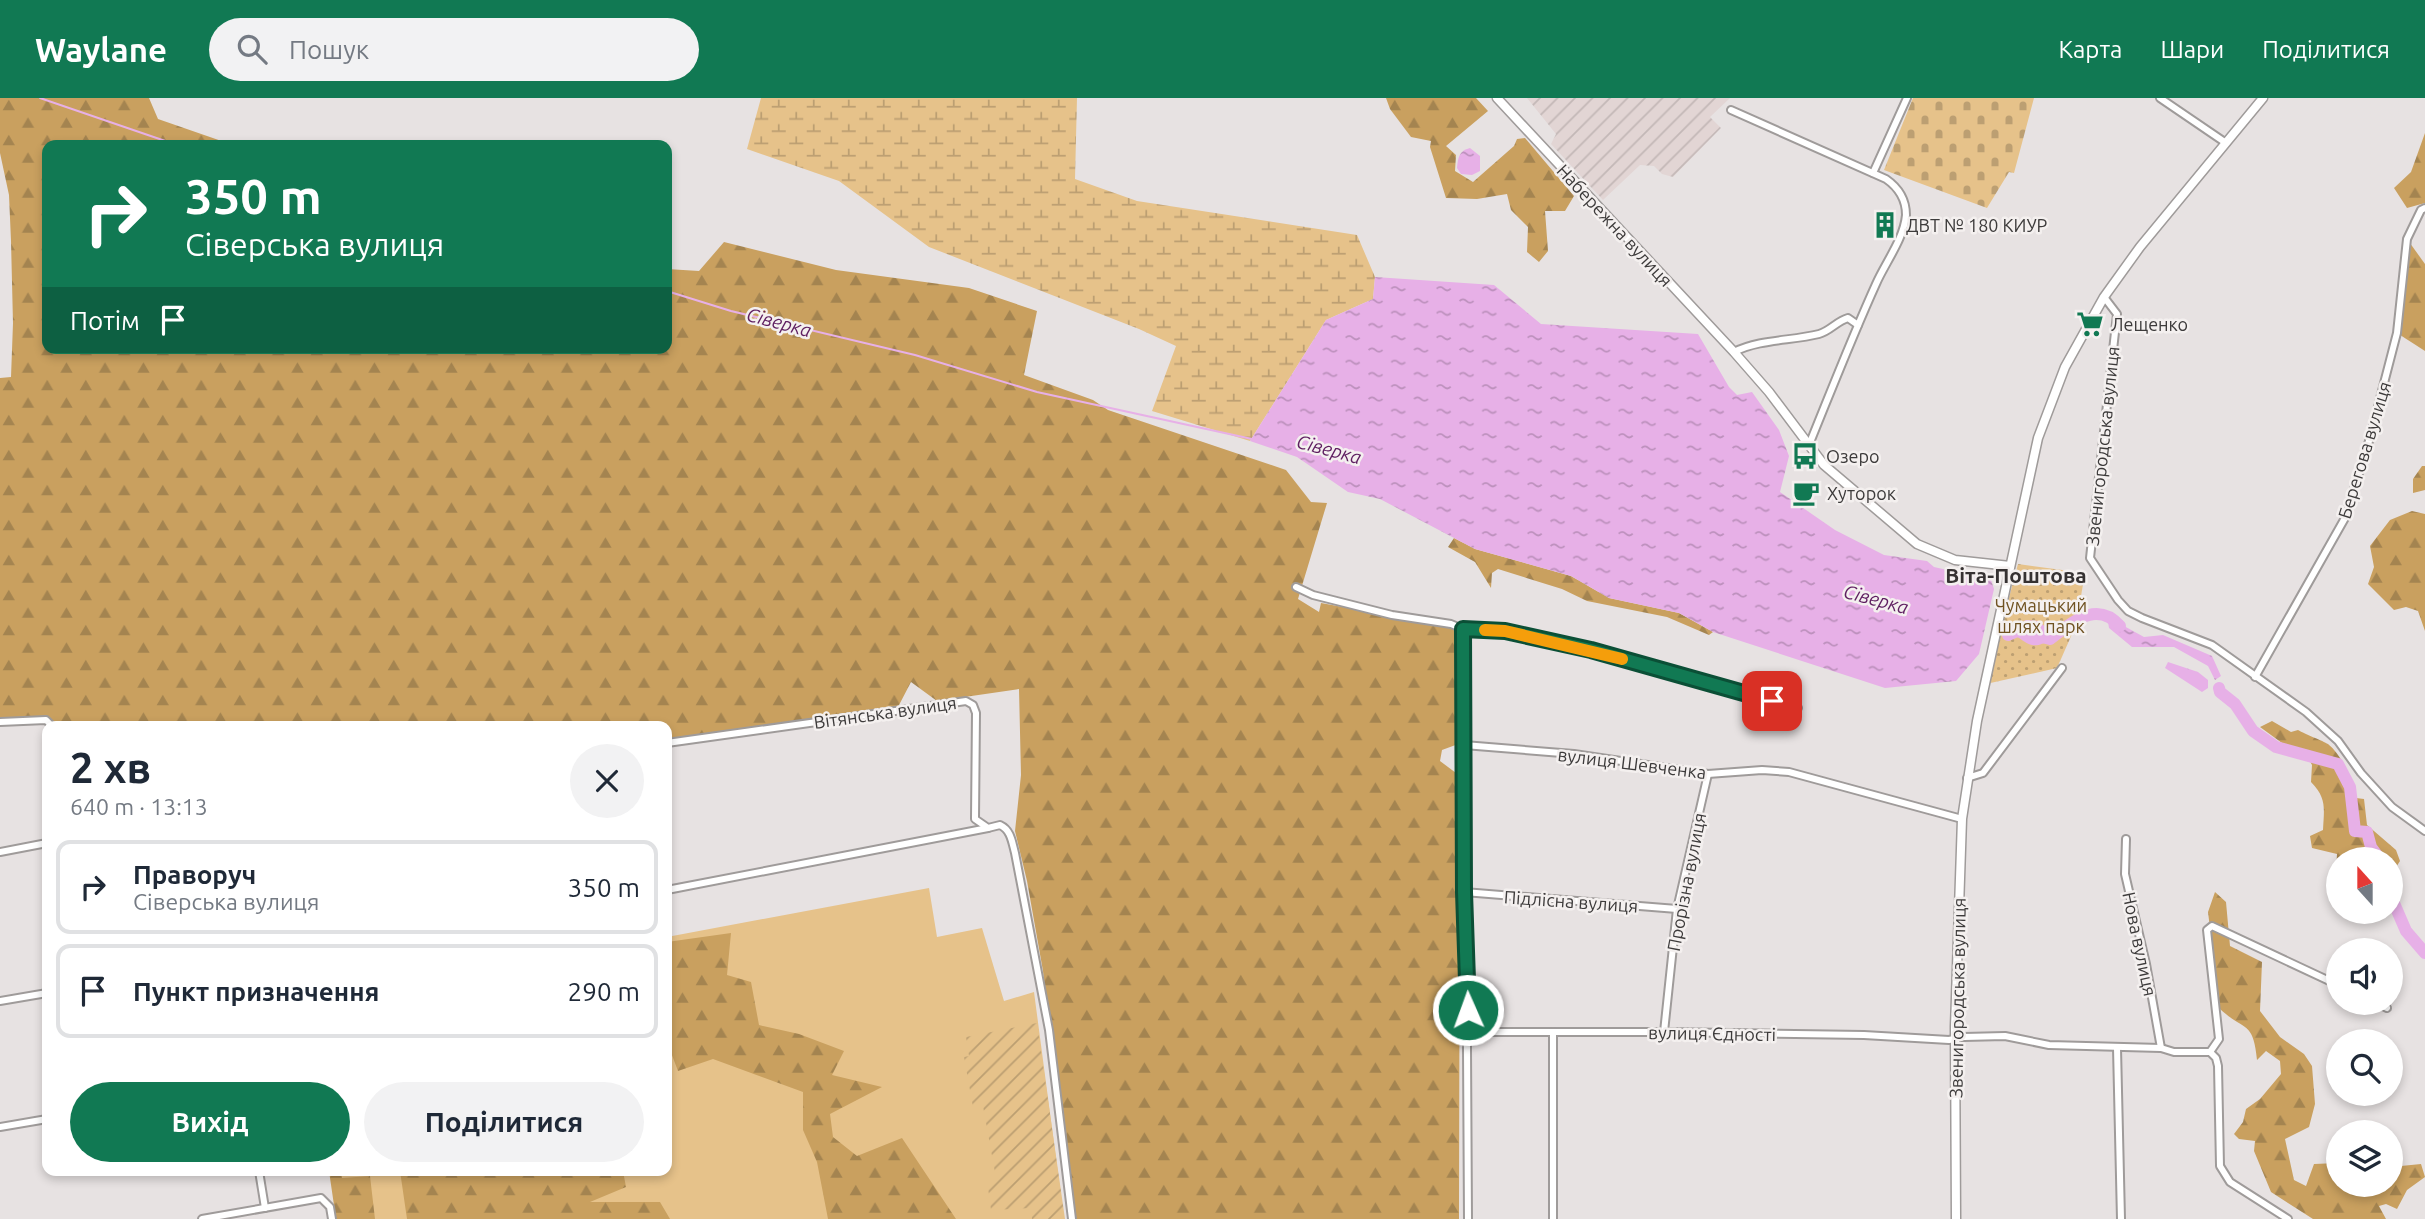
<!DOCTYPE html>
<html lang="uk">
<meta charset="utf-8">
<style>
:root{--surface:#fff;--page:#f2f2f3;--text:#1f2937;--muted:#747a83;--line:#e0e1e3;--accent:#117953}
body{margin:0;font-family:Ubuntu,sans-serif;background:var(--page);color:var(--text);height:100vh;display:flex;flex-direction:column;font-size:26px;white-space:nowrap}
*{box-sizing:border-box;margin:0}
p{font-size:23px;color:var(--muted)}
.icon{flex:none;width:38px;height:38px;fill:none;stroke:currentColor;stroke-width:2;stroke-linecap:round;stroke-linejoin:round}
.map{position:relative;flex:1;overflow:hidden}
.panel{position:absolute;left:42px;top:623px;width:630px;height:455px;display:flex;flex-direction:column;background:var(--surface);border-radius:14px;box-shadow:0 4px 10px #0003}
.panel>*{flex:none}
.banner{position:absolute;left:42px;top:42px;width:630px;height:214px;border-radius:14px;box-shadow:0 4px 10px #0003;background:#117953;color:#fff;overflow:hidden}
.needle{width:46px;rotate:339deg}
.controls{position:absolute;left:2326px;top:749px;display:grid;gap:14px}
.controls a{display:grid;place-items:center;width:77px;height:77px;border-radius:50%;background:var(--surface);box-shadow:0 4px 10px #0003;font-size:35px}
.pin{position:absolute;display:grid;place-items:center;width:60px;height:60px;color:#fff;margin:-30px;border-radius:14px;box-shadow:0 4px 10px #0006}
.me{position:absolute;width:77px;margin:-38px;rotate:358deg;stroke-linejoin:round;filter:drop-shadow(0 0 5px #0008)}
.turn{display:flex;align-items:center;gap:24px;height:147px;padding:0 28px;font-size:32px}
.turn .icon{width:91px;height:91px;stroke-width:2.5}
.turn b{display:block;font-size:49px;line-height:60px}
.then{display:flex;align-items:center;height:66px;padding:0 28px;background:#0003;gap:14px;font-size:26px}
.round{display:grid;place-items:center;flex:none;width:74px;height:74px;border-radius:37px;background:var(--page)}
.summary{display:flex;align-items:center;justify-content:space-between;height:119px;padding:0 28px}
h1{font-size:42px;font-weight:600;line-height:52px}
.button{display:flex;gap:14px;margin-top:auto;padding:14px 28px}
.button a{flex:1;height:80px;border-radius:42px;background:var(--accent);color:#fff;font-size:28px;font-weight:600;line-height:80px;text-align:center}
.button a+a{background:var(--page);color:var(--text)}
ul{padding:0;list-style:none}
li{display:flex;align-items:center;gap:21px;height:94px;margin:0 14px 10px;padding:0 14px;border:4px solid var(--line);border-radius:14px}
li div{flex:1}
li b{display:block;font-size:26px}
li em{font-style:normal}
header{display:flex;align-items:center;gap:42px;box-sizing:border-box;height:98px;padding:0 35px;background:var(--accent);color:#fff}
header strong{font-size:33px}
nav{display:flex;gap:38px;margin-inline-start:auto;font-size:24px}
.search{width:490px;height:63px;background:var(--page);display:flex;align-items:center;gap:18px;box-sizing:border-box;padding:0 24px;border-radius:38px;color:var(--muted);font-size:26px}
.map>svg:first-child{display:block}
.industrial{fill:url(#industrial-furrows)}
.grass{fill:#e6c28a}
.forest{fill:url(#forest-firs)}
.wetland{fill:url(#wetland-marsh)}
.cemetery{fill:url(#cemetery-stones)}
.park{fill:url(#park-dots)}
.garden{fill:url(#garden-furrows)}
.water{fill:url(#water-ripples)}
.lines{fill:none;stroke-linecap:round;stroke-linejoin:round}
.stream{stroke:#e7b0e7;stroke-width:2}
.river{stroke:#e7b0e7;stroke-width:12}
.street-casing{stroke:#9f9b9a;stroke-width:10}
.secondary-casing{stroke:#9f9b9a;stroke-width:11}
.street{stroke:#fff;stroke-width:6}
.secondary{stroke:#fff;stroke-width:8}
.route-casing{stroke:#0b4f36;stroke-width:18}
.route{stroke:#117953;stroke-width:12}
.slow{stroke:#f59e0b;stroke-width:12}
.labels{text-anchor:middle;dominant-baseline:central;stroke-width:5;stroke-linejoin:round;paint-order:stroke}
.street-label{font-size:18px;fill:#3d3b3b;stroke:#f4f0ef}
.poi-label{font-size:18px;fill:#3d3b3b;stroke:#f4f0ef;text-anchor:start}
.park-label{font-size:18px;fill:#6f5221;stroke:#f4f0ef}
.water-label{font-size:19px;font-style:italic;fill:#5e1e60;stroke:#f4f0ef}
.quarter-label{font-size:21px;font-weight:bold;fill:#363232;stroke:#f4f0ef}
</style>
<header>
<strong>Waylane</strong>
<div class="search"><svg class="icon" aria-label="search" viewBox="0 0 24 24"><circle cx="10" cy="10" r="6"/><path d="M15 15l6 6"/></svg>Пошук</div>
<nav><a>Карта</a><a>Шари</a><a>Поділитися</a></nav>
</header>
<div class="map">
<svg width="2425" height="1121" viewBox="0 0 2425 1121">
<defs>
<pattern id="industrial-furrows" width="10" height="10" patternUnits="userSpaceOnUse" patternTransform="scale(1.75)"><rect width="10" height="10" fill="#e2d5d4"/><path d="M-1 1l2-2M0 10L10 0M9 11l2-2" fill="none" stroke="#c3b8b7"/></pattern>
<pattern id="forest-firs" width="22" height="20" patternUnits="userSpaceOnUse" patternTransform="scale(1.75)"><rect width="22" height="20" fill="#c9a05f"/><path d="M5 1l3.5 6h-7zM16 11l3.5 6h-7z" fill="#a48450"/></pattern>
<pattern id="wetland-marsh" width="20" height="14" patternUnits="userSpaceOnUse" patternTransform="scale(1.75)"><rect width="20" height="14" fill="#e6c28a"/><path d="M1 5h8M5 5V1M11 12h8M15 12V8" fill="none" stroke="#bc9f72"/></pattern>
<pattern id="cemetery-stones" width="16" height="16" patternUnits="userSpaceOnUse" patternTransform="scale(1.75)"><rect width="16" height="16" fill="#e6c28a"/><path d="M2 7V4a2 2 0 0 1 4 0v3zM10 15v-3a2 2 0 0 1 4 0v3z" fill="#bc9f72"/></pattern>
<pattern id="park-dots" width="8" height="8" patternUnits="userSpaceOnUse" patternTransform="scale(1.75)"><rect width="8" height="8" fill="#e6c28a"/><path d="M2 2h.1M6 6h.1" fill="none" stroke="#bc9f72" stroke-width="1.8" stroke-linecap="round"/></pattern>
<pattern id="garden-furrows" width="10" height="10" patternUnits="userSpaceOnUse" patternTransform="scale(1.75)"><rect width="10" height="10" fill="#e6c28a"/><path d="M-1 1l2-2M0 10L10 0M9 11l2-2" fill="none" stroke="#bc9f72"/></pattern>
<pattern id="water-ripples" width="26" height="14" patternUnits="userSpaceOnUse" patternTransform="scale(1.75)"><rect width="26" height="14" fill="#e7b0e7"/><path d="M2 4q2-2 4 0t4 0M15 11q2-2 4 0t4 0" fill="none" stroke="#bc90bc"/></pattern>
</defs>
<rect width="100%" height="100%" fill="#e7e2e2"/>
<path class="industrial" d="M 1527,0 L 1730,0 L 1710,19 L 1721,30 L 1673,79 L 1662,76 L 1654,68 L 1640,67 L 1603,102 L 1551,46 L 1556,36 Z"/>
<path class="grass" d="M 929,790 L 937,839 L 982,830 L 1004,903 L 1034,894 L 1064,1121 L 340,1121 L 332,1073 L 667,1073 L 667,839 Z"/>
<g class="forest">
<path d="M 0,0 L 149,0 L 158,21 L 233,47 L 47,47 L 47,250 L 667,250 L 667,171 L 699,173 L 724,144 L 836,172 L 969,190 L 1037,213 L 1024,277 L 1093,302 L 1108,312 L 1286,372 L 1311,404 L 1327,405 L 1298,501 L 1319,514 L 1321,505 L 1451,529 L 1464,541 L 1461,645 L 1442,652 L 1440,663 L 1460,678 L 1459,1121 L 1070,1121 L 1043,873 L 1027,783 L 1015,733 L 1021,677 L 1019,591 L 937,603 L 911,584 L 898,609 L 667,643 L 667,628 L 56,628 L 23,625 L 0,626 L 0,280 L 11,279 L 13,225 L 11,143 L 9,97 L 0,55 Z"/>
<path d="M 1386,0 L 1476,0 L 1488,13 L 1446,48 L 1456,57 L 1455,73 L 1473,84 L 1514,48 L 1517,41 L 1525,40 L 1574,98 L 1565,113 L 1545,113 L 1548,153 L 1539,164 L 1527,154 L 1528,129 L 1511,112 L 1507,96 L 1477,101 L 1446,100 L 1430,49 L 1431,43 L 1411,39 L 1390,11 Z"/>
<path d="M 2425,35 L 2425,105 L 2407,110 L 2394,90 L 2411,74 Z"/>
<path d="M 2407,141 L 2425,166 L 2425,253 L 2397,235 Z"/>
<path d="M 2422,368 L 2425,368 L 2425,392 L 2413,395 L 2413,381 Z"/>
<path d="M 2412,413 L 2425,416 L 2425,533 L 2418,513 L 2406,509 L 2394,512 L 2368,486 L 2374,469 L 2370,448 L 2390,422 Z"/>
<path d="M 1454,440 L 1475,451 L 1571,478 L 1609,500 L 1679,515 L 1713,534 L 1709,537 L 1667,519 L 1587,503 L 1562,491 L 1498,471 L 1492,475 L 1491,490 L 1475,464 L 1448,449 Z"/>
<path d="M 2272,623 L 2291,634 L 2298,632 C 2305,636 2323,643 2328,646 C 2344,659 2351,682 2356,700 L 2364,701 L 2367,727 L 2396,752 L 2400,763 L 2391,777 L 2390,761 L 2338,761 L 2338,802 L 2334,802 L 2337,756 L 2312,750 L 2310,738 L 2323,732 C 2324,711 2327,700 2311,684 L 2312,667 L 2304,652 L 2282,645 L 2260,629 Z"/>
<path d="M 2215,794 L 2226,804 L 2230,848 L 2262,864 L 2260,913 L 2280,939 L 2304,956 L 2312,968 L 2315,1006 L 2309,1029 L 2285,1041 L 2294,1082 L 2306,1088 L 2314,1066 L 2338,1065 L 2338,1087 L 2368,1087 L 2376,1090 L 2378,1087 L 2390,1087 L 2391,1069 L 2421,1066 L 2425,1079 L 2407,1092 L 2397,1111 L 2386,1106 L 2379,1108 L 2386,1121 L 2313,1121 L 2271,1094 L 2254,1053 L 2255,1043 L 2239,1041 L 2234,1036 L 2243,1024 L 2246,1011 L 2260,1001 L 2281,976 L 2280,963 L 2266,953 L 2257,962 C 2253,922 2245,934 2220,911 L 2208,814 Z"/>
<path d="M 731,835 L 727,877 L 751,884 L 759,927 L 799,936 L 844,953 L 832,977 L 882,989 L 830,1016 L 833,1039 L 857,1058 L 902,1040 L 956,1121 L 828,1121 L 817,1064 L 803,1032 L 803,994 L 713,961 L 678,973 L 667,944 L 667,844 Z"/>
<path d="M 329,1073 L 341,1073 L 342,1080 L 370,1078 L 375,1121 L 336,1121 Z"/>
<path d="M 400,1073 L 623,1073 L 626,1089 L 590,1104 L 660,1104 L 670,1121 L 407,1121 Z"/>
</g>
<path class="wetland" d="M 761,0 L 1077,0 L 1075,81 L 1137,103 L 1357,137 L 1375,179 L 1373,201 L 1326,222 L 1250,343 L 1152,313 L 1176,248 L 1139,231 L 929,149 L 839,83 L 747,51 Z"/>
<path class="cemetery" d="M 1913,0 L 2034,0 L 2014,75 L 2009,74 L 1987,110 L 1884,72 Z"/>
<path class="park" d="M 2018,466 L 2085,475 L 2076,527 L 2057,570 L 1986,586 Z"/>
<path class="garden" d="M 1037,925 L 1065,1121 L 1032,1121 L 1031,1110 L 991,1112 L 987,1082 L 996,1080 L 983,1008 L 973,1009 L 964,959 L 969,958 L 966,939 Z"/>
<g class="water">
<path d="M 1470,50 L 1480,58 L 1480,73 L 1472,77 L 1461,76 L 1457,70 C 1458,59 1459,53 1470,50 Z"/>
<path d="M 1375,179 L 1494,187 L 1541,226 L 1698,236 L 1729,289 L 1737,297 L 1752,294 L 1779,332 L 1789,358 L 1780,394 L 1835,432 L 1884,457 L 1927,463 L 1934,469 L 1991,482 L 1994,491 L 1979,556 L 1956,583 L 1885,590 L 1713,534 L 1679,515 L 1609,500 L 1571,478 L 1475,451 L 1380,401 L 1348,394 L 1297,359 L 1250,343 L 1326,222 L 1373,201 Z"/>
<path d="M 2111,515 L 2123,523 L 2124,528 L 2144,539 L 2163,537 L 2212,558 L 2221,578 L 2215,582 L 2208,568 L 2174,549 L 2132,549 L 2109,530 L 2107,518 Z"/>
<path d="M 2026,522 L 2038,523 L 2047,530 L 2050,541 C 2037,551 2029,548 2018,539 L 2016,528 Z"/>
<path d="M 2168,564 L 2198,574 L 2208,582 L 2208,590 L 2202,594 L 2165,570 Z"/>
</g>
<g class="lines">
<g class="stream">
<path d="M 40,0 L 177,47"/>
<path d="M 670,194 L 731,213 L 915,257 L 1037,294 L 1252,341"/>
</g>
<g class="river">
<path d="M 2008,537 L 2017,533 L 2050,541 C 2071,526 2096,501 2120,528"/>
<path d="M 2219,590 L 2220,594 L 2235,606 L 2253,633 L 2276,649 L 2338,666 L 2350,689 L 2355,733 L 2367,734 L 2371,749 L 2380,761"/>
<path d="M 2390,796 L 2406,833 L 2425,855"/>
</g>
<defs>
<g id="street">
<path d="M 2160,0 L 2226,45"/>
<path d="M 1731,12 L 1886,81 C 1899,90 1906,101 1906,117 C 1904,141 1885,165 1876,186 C 1852,239 1831,293 1809,347"/>
<path d="M 1873,75 L 1907,0"/>
<path d="M 2104,199 L 2117,216 L 2090,460 L 2118,502 L 2128,513 L 2142,520 L 2212,547 L 2306,614 L 2338,643 L 2361,675 L 2392,709 L 2425,733"/>
<path d="M 1734,254 C 1760,241 1791,243 1819,236 C 1830,233 1837,223 1848,220 L 1858,227"/>
<path d="M 1296,489 L 1313,497 L 1392,517 L 1451,526 L 1463,531 L 1505,533 L 1591,552 L 1798,610"/>
<path d="M 1463,531 C 1465,728 1468,924 1468,1121"/>
<path d="M 2255,579 L 2345,420 L 2369,343 L 2397,235 L 2407,141 L 2421,112 L 2425,110"/>
<path d="M 0,624 L 46,622 L 52,628"/>
<path d="M 667,645 L 966,603 L 973,607 L 976,615 L 975,721 L 988,730 L 1000,727 C 1011,732 1012,744 1015,755 L 1049,932 L 1072,1121"/>
<path d="M 1464,647 L 1574,656 L 1708,676 L 1762,672 L 1789,674 L 1962,721"/>
<path d="M 1967,680 L 1983,675 L 2062,570"/>
<path d="M 2126,741 L 2125,776 L 2146,866 L 2161,950"/>
<path d="M 0,754 L 47,745"/>
<path d="M 667,792 L 988,730"/>
<path d="M 1464,794 L 1677,811"/>
<path d="M 0,903 L 47,895"/>
<path d="M 2377,905 L 2387,910"/>
<path d="M 1468,934 L 1664,934 L 1864,937 L 1949,942 L 1964,939 L 2005,938 L 2049,947 L 2161,950 L 2174,954 L 2210,954 L 2216,960 L 2218,968 L 2220,1068 L 2230,1084 L 2288,1121"/>
<path d="M 1664,934 L 1677,811 L 1708,676"/>
<path d="M 2117,950 L 2121,1121"/>
<path d="M 2210,954 L 2219,941 L 2207,832 L 2212,828 L 2338,887"/>
<path d="M 0,1029 L 47,1021"/>
<path d="M 259,1073 L 265,1110"/>
<path d="M 202,1121 L 321,1100 L 330,1109 L 332,1121"/>
<path d="M 1553,1121 L 1553,934"/>
</g>
<g id="secondary">
<path d="M 1497,0 L 1734,254 L 1769,294 L 1824,367 L 1917,446 L 1955,462 L 2010,468"/>
<path d="M 1956,1121 L 1955,929 L 1962,721 L 1977,623 L 2038,340 L 2065,269 L 2104,199 L 2140,149 L 2263,0"/>
</g>
</defs>
<use href="#street" class="street-casing"/>
<use href="#secondary" class="secondary-casing"/>
<use href="#street" class="street"/>
<use href="#secondary" class="secondary"/>
</g>
<g class="lines">
<defs>
<path id="route" d="M 1468,912 L 1464,794 L 1463,531 L 1505,533 L 1591,552 L 1772,603"/>
</defs>
<use href="#route" class="route-casing"/>
<use href="#route" class="route"/>
<path class="slow" d="M 1485,532 L 1505,533 L 1622,561"/>
</g>
<defs>
<symbol id="building-bare" viewBox="-9 -9 18 18"><path d="M-4-6H4V6H1V3H-1V6H-4ZM-2.5-4.3h1.7v1.8h-1.7ZM.8-4.3h1.7v1.8H.8ZM-2.5-1h1.7V.8h-1.7ZM.8-1h1.7V.8H.8Z" fill="#117953" stroke="#f4f0ef" stroke-width="2.5" paint-order="stroke"/></symbol>
<symbol id="supermarket-bare" viewBox="-9 -9 18 18"><path d="M-6-5.5h2.5l.6 2H6L4.5 2H-2.5L-4.4-4H-6ZM-1.5 3.2a1.3 1.3 0 1 0 .1 0ZM3 3.2a1.3 1.3 0 1 0 .1 0Z" fill="#117953" stroke="#f4f0ef" stroke-width="2.5" paint-order="stroke"/></symbol>
<symbol id="bus-bare" viewBox="-9 -9 18 18"><path d="M-5-6H5V4H4V6H2V4H-2V6H-4V4H-5ZM-3.5-4V0h7V-4ZM-3.5 1.2v1.5H-2V1.2ZM2 1.2v1.5H3.5V1.2Z" fill="#117953" stroke="#f4f0ef" stroke-width="2.5" paint-order="stroke"/></symbol>
<symbol id="cafe-bare" viewBox="-9 -9 18 18"><path d="M-5.5-4.5H6V0H3Q3 3.5 0 3.5H-2.5Q-5.5 3.5-5.5 0ZM3-3.2v2h1.7v-2ZM-6 4.5H4V6H-6Z" fill="#117953" stroke="#f4f0ef" stroke-width="2.5" paint-order="stroke"/></symbol>
</defs>
<g fill-rule="evenodd">
<use href="#building-bare" x="1866" y="108" width="38" height="38"/>
<use href="#supermarket-bare" x="2071" y="207" width="38" height="38"/>
<use href="#bus-bare" x="1786" y="339" width="38" height="38"/>
<use href="#cafe-bare" x="1787" y="376" width="38" height="38"/>
</g>
<g class="labels">
<g class="street-label">
<text transform="translate(1615 127) rotate(47)">Набережна вулиця</text>
<text transform="translate(2102 348) rotate(-84)">Звенигородська вулиця</text>
<text transform="translate(2364 352) rotate(-73)">Берегова вулиця</text>
<text transform="translate(885 614) rotate(-8)">Вітянська вулиця</text>
<text transform="translate(1632 665) rotate(7)">вулиця Шевченка</text>
<text transform="translate(1686 784) rotate(-79)">Прорізна вулиця</text>
<text transform="translate(1571 803) rotate(4)">Підлісна вулиця</text>
<text transform="translate(2140 846) rotate(78)">Нова вулиця</text>
<text transform="translate(1957 900) rotate(-89)">Звенигородська вулиця</text>
<text transform="translate(1712 935) rotate(1)">вулиця Єдності</text>
</g>
<g class="poi-label">
<text x="1906" y="127">ДВТ № 180 КИУР</text>
<text x="2111" y="226">Лещенко</text>
<text x="1826" y="358">Озеро</text>
<text x="1827" y="395">Хуторок</text>
</g>
<g class="park-label">
<text x="2041" y="507">Чумацький<tspan x="2041" dy="21">шлях парк</tspan></text>
</g>
<g class="water-label">
<text transform="translate(779 224) rotate(15)">Сіверка</text>
<text transform="translate(1329 351) rotate(15)">Сіверка</text>
<text transform="translate(1876 501) rotate(15)">Сіверка</text>
</g>
<g class="quarter-label">
<text x="2016" y="477">Віта-Поштова</text>
</g>
</g>
</svg>
<div class="controls">
<a><svg class="needle" viewBox="-14 -14 28 28"><path d="M0-13l5 13h-10z" fill="#e53935"/><path d="M0 13l5-13h-10z" fill="#747a83"/></svg></a>
<a><svg class="icon" aria-label="sound" viewBox="0 0 24 24"><path d="M4 9h4l5-4v14l-5-4H4zM17 9q2 3 0 6"/></svg></a>
<a><svg class="icon" aria-label="search" viewBox="0 0 24 24"><circle cx="10" cy="10" r="6"/><path d="M15 15l6 6"/></svg></a>
<a><svg class="icon" aria-label="layers" viewBox="0 0 24 24"><path d="M12 4l9 5-9 5-9-5zM3 14l9 5 9-5"/></svg></a>
</div>
<div class="pin" style="left:1772px;top:603px;background:#d93025"><svg class="icon" aria-label="arrive" viewBox="0 0 24 24"><path d="M6 21V4h12l-3 4 3 4H6"/></svg></div>
<svg class="me" style="left:1468px;top:912px" viewBox="-20 -20 40 40"><circle r="17" fill="#117953" stroke="#fff" stroke-width="3"/><path d="M0-11L8 9 0 5-8 9z" fill="#fff"/></svg>
<div class="banner">
<div class="turn"><svg class="icon" aria-label="right" viewBox="0 0 24 24"><path d="M7 20v-9h11M14 6l5 5-5 5"/></svg><div><b>350 m</b>Сіверська вулиця</div></div>
<div class="then">Потім<svg class="icon" aria-label="arrive" viewBox="0 0 24 24"><path d="M6 21V4h12l-3 4 3 4H6"/></svg></div>
</div>
<section class="panel">
<div class="summary"><div><h1>2 хв</h1><p>640 m · 13:13</p></div><a class="round"><svg class="icon" aria-label="close" viewBox="0 0 24 24"><path d="M6 6l12 12M18 6L6 18"/></svg></a></div>
<ul>
<li><svg class="icon" aria-label="right" viewBox="0 0 24 24"><path d="M7 20v-9h11M14 6l5 5-5 5"/></svg><div><b>Праворуч</b><p>Сіверська вулиця</p></div><em>350 m</em></li>
<li><svg class="icon" aria-label="arrive" viewBox="0 0 24 24"><path d="M6 21V4h12l-3 4 3 4H6"/></svg><div><b>Пункт призначення</b></div><em>290 m</em></li>
</ul>
<div class="button"><a>Вихід</a><a>Поділитися</a></div>
</section>
</div>
